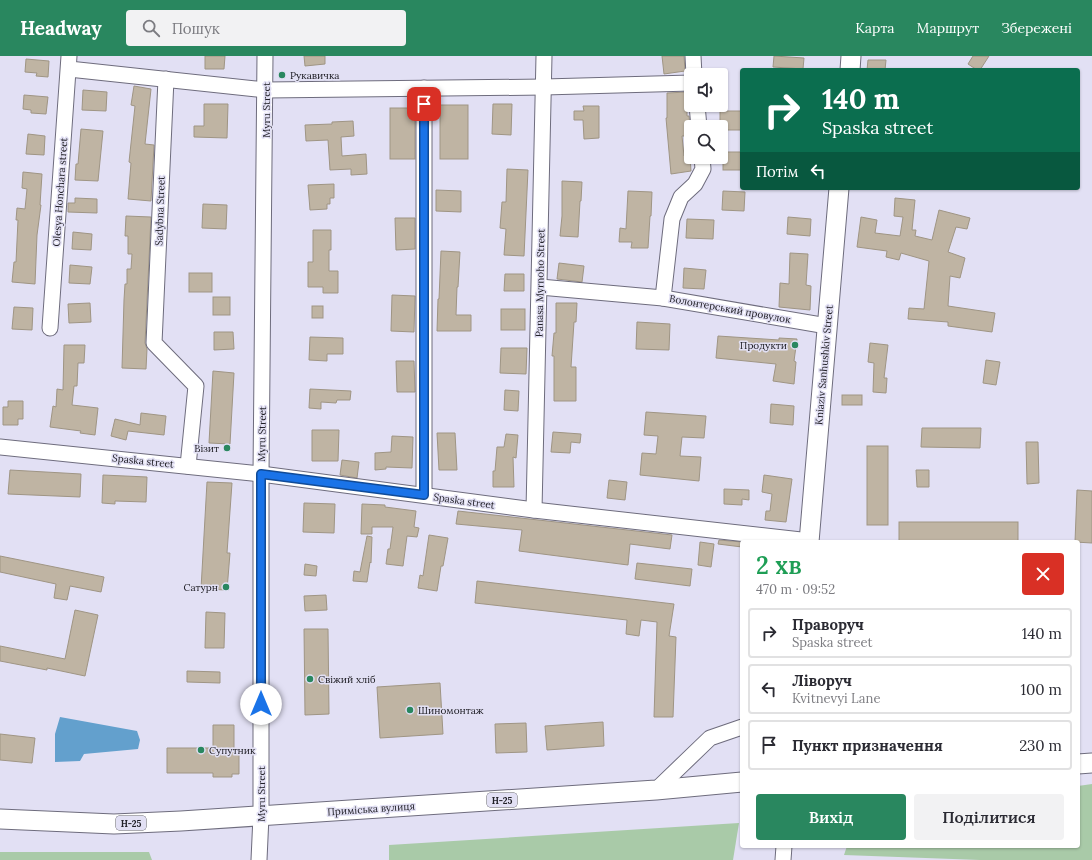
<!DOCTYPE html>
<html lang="uk">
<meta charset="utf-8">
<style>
:root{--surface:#fff;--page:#f2f2f3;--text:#2b2b33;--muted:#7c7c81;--line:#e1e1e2;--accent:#29875f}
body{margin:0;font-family:Lora,serif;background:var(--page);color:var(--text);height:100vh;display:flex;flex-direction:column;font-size:15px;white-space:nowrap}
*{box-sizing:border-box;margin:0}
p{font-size:13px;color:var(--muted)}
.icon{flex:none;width:22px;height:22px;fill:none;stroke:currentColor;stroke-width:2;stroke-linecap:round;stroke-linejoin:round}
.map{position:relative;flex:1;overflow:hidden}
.sheet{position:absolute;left:740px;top:484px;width:340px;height:308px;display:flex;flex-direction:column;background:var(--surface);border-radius:4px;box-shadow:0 1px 3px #0004}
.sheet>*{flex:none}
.hud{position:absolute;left:740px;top:12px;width:340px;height:122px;border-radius:4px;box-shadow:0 1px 3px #0004;background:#0b6e4f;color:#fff;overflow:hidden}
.tools{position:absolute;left:684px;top:12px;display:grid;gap:8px}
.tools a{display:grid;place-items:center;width:44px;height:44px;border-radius:4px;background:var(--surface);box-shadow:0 1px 3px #0004;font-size:20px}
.pin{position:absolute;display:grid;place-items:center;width:34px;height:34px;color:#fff;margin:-17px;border-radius:8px;box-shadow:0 2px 6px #0006}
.me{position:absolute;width:44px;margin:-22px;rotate:0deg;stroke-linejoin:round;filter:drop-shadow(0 0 3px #0008)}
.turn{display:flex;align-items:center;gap:14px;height:84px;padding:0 16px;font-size:18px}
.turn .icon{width:52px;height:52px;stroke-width:2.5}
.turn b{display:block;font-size:28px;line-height:34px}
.then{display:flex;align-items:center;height:38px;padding:0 16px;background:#0003;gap:8px;font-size:15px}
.round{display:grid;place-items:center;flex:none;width:42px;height:42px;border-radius:4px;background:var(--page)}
.headline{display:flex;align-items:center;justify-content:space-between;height:68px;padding:0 16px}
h1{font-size:24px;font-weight:600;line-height:30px;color:#1e9e55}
.action{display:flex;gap:8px;margin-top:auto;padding:8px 16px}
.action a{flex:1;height:46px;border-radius:4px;background:var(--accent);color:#fff;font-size:16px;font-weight:600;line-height:46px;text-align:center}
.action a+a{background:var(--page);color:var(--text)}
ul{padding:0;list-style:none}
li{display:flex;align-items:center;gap:12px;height:50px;margin:0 8px 6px;padding:0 8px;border:2px solid var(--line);border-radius:4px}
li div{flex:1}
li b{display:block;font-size:15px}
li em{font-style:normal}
header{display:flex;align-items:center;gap:24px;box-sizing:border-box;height:56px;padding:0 20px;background:var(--accent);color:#fff}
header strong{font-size:19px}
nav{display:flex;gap:22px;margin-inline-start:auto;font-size:14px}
.search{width:280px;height:36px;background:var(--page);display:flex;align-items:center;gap:10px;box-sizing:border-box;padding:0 14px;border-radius:4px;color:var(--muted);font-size:15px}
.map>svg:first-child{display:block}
.green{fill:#a9caa8}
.water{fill:#63a0cd}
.building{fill:#bfb4a3;stroke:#9f9584}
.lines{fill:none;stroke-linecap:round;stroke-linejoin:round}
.minor-casing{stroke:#6e6c7d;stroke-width:17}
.major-casing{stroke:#6e6c7d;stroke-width:21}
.minor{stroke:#fff;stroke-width:15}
.major{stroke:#fff;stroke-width:19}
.route-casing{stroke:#114b97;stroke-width:10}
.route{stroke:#1a73e8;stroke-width:7}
.poi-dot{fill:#29875f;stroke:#e2e0f4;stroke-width:1.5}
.labels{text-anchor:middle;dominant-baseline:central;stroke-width:3;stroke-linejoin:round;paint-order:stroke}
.shield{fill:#e2e0f4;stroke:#5b5a64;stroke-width:1}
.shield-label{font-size:9px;font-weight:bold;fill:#212027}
.poi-label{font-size:10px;fill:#212027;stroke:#e2e0f4;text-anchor:start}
.street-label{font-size:10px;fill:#212027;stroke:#e2e0f4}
</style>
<header>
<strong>Headway</strong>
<div class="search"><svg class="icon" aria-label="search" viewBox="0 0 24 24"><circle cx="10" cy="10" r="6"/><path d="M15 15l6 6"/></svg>Пошук</div>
<nav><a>Карта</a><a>Маршрут</a><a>Збережені</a></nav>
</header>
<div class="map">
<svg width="1092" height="804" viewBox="0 0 1092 804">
<rect width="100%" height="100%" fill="#e2e0f4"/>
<g class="green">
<path d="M 1092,728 L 1092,804 L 980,804 L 844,799 L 847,790 L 1078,790 L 1078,730 Z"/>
<path d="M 739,767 L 733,804 L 389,804 L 389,789 Z"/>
<path d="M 0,796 L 149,796 L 152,804 L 0,804 Z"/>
</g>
<path class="water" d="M 60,661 L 137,675 L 140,684 L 138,693 L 84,698 L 80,705 L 55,706 L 55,678 Z"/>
<g class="building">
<path d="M 205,0 L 225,0 L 224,13 L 205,13 Z"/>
<path d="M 304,0 L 325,0 L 325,8 L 305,10 Z"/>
<path d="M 662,0 L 684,0 L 685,15 L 664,18 Z"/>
<path d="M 774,0 L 804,2 L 803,13 L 773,11 Z"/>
<path d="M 973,0 L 989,0 L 980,14 L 977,14 L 968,8 Z"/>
<path d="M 26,3 L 49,5 L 48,21 L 36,20 L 37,17 L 25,16 Z"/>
<path d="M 868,4 L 886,4 L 885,14 L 867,14 Z"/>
<path d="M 134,30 L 151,33 L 145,88 L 154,89 L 151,145 L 128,143 L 131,107 L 129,106 L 135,50 L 131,49 Z"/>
<path d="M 83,34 L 107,36 L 106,55 L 82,54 Z"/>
<path d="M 687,36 L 687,60 L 689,60 L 691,80 L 682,80 L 684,100 L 690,100 L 691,115 L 671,118 L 666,62 L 667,62 L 667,37 Z"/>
<path d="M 24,39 L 48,41 L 46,58 L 31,57 L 31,54 L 23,53 Z"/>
<path d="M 204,48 L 228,48 L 227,82 L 194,81 L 194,70 L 204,70 Z"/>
<path d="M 493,48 L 512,48 L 511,79 L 492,78 Z"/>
<rect x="440" y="49" width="28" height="54"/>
<path d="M 583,50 L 599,50 L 599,82 L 584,83 L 583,64 L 574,64 L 574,55 L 584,55 Z"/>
<rect x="390" y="52" width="25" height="51"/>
<path d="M 720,55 L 742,55 L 742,74 L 721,74 L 721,71 L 720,71 Z"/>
<path d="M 353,65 L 354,80 L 341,81 L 342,100 L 366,98 L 367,118 L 351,119 L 351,113 L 330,114 L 328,84 L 306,85 L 305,69 L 332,68 L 332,66 Z"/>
<path d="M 81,73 L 103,75 L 98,125 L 75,124 L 76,108 L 78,108 Z"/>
<path d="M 28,78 L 45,80 L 44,99 L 26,98 Z"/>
<rect x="723" y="96" width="19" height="18"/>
<path d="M 507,113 L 528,114 L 524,200 L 504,199 L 506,173 L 500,172 L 502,146 L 506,146 Z"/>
<path d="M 23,116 L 42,118 L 40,149 L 41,149 L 37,179 L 35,228 L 12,226 L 14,206 L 16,206 L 18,164 L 16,164 L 17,152 L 25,153 L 27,133 L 22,132 Z"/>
<path d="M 562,125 L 582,126 L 581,145 L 580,145 L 578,181 L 560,180 L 562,160 Z"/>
<path d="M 334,128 L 334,142 L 330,142 L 330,148 L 327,148 L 327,153 L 310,154 L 308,129 Z"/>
<path d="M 436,134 L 461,135 L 461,156 L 436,155 Z"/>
<path d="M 628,135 L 652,136 L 651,160 L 650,160 L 648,192 L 631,192 L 632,186 L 619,186 L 620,172 L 626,173 Z"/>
<path d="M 723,135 L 745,136 L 744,155 L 722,154 Z"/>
<path d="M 75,142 L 97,143 L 97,157 L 68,156 L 68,147 L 75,147 Z"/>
<path d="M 895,142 L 915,144 L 912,174 L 916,174 L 915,180 L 932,184 L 939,154 L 970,162 L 967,173 L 956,171 L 948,196 L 965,202 L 960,222 L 950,220 L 948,250 L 995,257 L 992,276 L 948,270 L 948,266 L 908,263 L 909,252 L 924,253 L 929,205 L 901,197 L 899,204 L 886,201 L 887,195 L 857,191 L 861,161 L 877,164 L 875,177 L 900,180 L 903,161 L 894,160 Z"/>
<path d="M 203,148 L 227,149 L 226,173 L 202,172 Z"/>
<path d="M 126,160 L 151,161 L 145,287 L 147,293 L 146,313 L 122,312 L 124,244 L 125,228 L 127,228 L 127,213 L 131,213 L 132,198 L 128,198 L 128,180 L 125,180 Z"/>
<path d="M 788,161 L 811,163 L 810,180 L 787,178 Z"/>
<path d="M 395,162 L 415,162 L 415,193 L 396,194 Z"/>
<path d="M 687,163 L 714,164 L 713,183 L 686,182 Z"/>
<path d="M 313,174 L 331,174 L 331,194 L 329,194 L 329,215 L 338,215 L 338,237 L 323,237 L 323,231 L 308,231 L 308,206 L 313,206 Z"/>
<path d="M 73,176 L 92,178 L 91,194 L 72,193 Z"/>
<path d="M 441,195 L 460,196 L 458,231 L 457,231 L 456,259 L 471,259 L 471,275 L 437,275 L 438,243 L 439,243 Z"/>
<path d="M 790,197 L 808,198 L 806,229 L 811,230 L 810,254 L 779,251 L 780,227 L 789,228 Z"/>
<path d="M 559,207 L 584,210 L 582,226 L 557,223 Z"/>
<path d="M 70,209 L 92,211 L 90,228 L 69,227 Z"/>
<path d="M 684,212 L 706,214 L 704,233 L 683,232 Z"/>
<rect x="189" y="217" width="23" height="19"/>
<path d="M 505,218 L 524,218 L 524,235 L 504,235 Z"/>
<path d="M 392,239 L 415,240 L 414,276 L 391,275 Z"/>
<rect x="213" y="241" width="17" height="18"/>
<path d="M 90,247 L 91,266 L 69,267 L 68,248 Z"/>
<path d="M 556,247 L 577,247 L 576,266 L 574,266 L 571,311 L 576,311 L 576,345 L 554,345 L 554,300 L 552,300 L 554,277 L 556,277 Z"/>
<rect x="312" y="250" width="11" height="12"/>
<path d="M 14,251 L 33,252 L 32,274 L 12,273 Z"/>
<rect x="501" y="253" width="24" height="21"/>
<path d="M 637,266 L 670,268 L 669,294 L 636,293 Z"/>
<path d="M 214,276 L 233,276 L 234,293 L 214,294 Z"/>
<path d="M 718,280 L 779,284 L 779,282 L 797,283 L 794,305 L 796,306 L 794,328 L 773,325 L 776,308 L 716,302 Z"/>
<path d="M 310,281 L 343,282 L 343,298 L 327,298 L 327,305 L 309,304 Z"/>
<path d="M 870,287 L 888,289 L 884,322 L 887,322 L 886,337 L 873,336 L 874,307 L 868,306 Z"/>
<path d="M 64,289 L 85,289 L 84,307 L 78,307 L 77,330 L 74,330 L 72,349 L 98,352 L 95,379 L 80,377 L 81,375 L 50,371 L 53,350 L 56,351 L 57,333 L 63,334 Z"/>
<path d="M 501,292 L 527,292 L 526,318 L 500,317 Z"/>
<path d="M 986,304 L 1000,306 L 996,329 L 983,327 Z"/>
<path d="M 396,305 L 414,305 L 415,336 L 397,336 Z"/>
<path d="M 213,315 L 234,317 L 230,388 L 209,387 Z"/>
<path d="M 310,333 L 351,335 L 350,344 L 337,344 L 336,347 L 321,346 L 321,353 L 309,352 Z"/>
<path d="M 505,334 L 519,335 L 518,355 L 504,354 Z"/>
<rect x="842" y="339" width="20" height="10"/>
<path d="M 8,345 L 23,345 L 23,363 L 18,363 L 18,369 L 3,369 L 3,351 L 8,351 Z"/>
<path d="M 771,348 L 794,350 L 793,369 L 770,367 Z"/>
<path d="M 646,356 L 706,360 L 704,382 L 682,381 L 680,400 L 701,401 L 699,425 L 640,419 L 642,397 L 656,398 L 658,380 L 644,379 Z"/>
<path d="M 141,357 L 166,360 L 164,379 L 128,375 L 126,384 L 111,380 L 115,363 L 140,369 Z"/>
<path d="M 922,372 L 981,372 L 980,392 L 921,391 Z"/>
<path d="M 312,374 L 339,374 L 338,405 L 312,405 Z"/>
<path d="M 553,376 L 581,378 L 580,387 L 571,386 L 570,397 L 551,396 Z"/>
<path d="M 437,377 L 455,377 L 457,414 L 439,414 Z"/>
<path d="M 506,378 L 518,379 L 516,402 L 513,401 L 514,431 L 493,431 L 493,415 L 495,415 L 497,391 L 504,391 Z"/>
<path d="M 392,380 L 413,381 L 412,412 L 386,411 L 386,413 L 375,414 L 375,397 L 391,396 Z"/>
<path d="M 1026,386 L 1038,386 L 1039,427 L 1027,428 Z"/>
<rect x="867" y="390" width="21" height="79"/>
<path d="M 342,404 L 359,406 L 357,422 L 340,419 Z"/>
<path d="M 10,414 L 81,418 L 80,441 L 8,438 Z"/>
<path d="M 916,414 L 929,414 L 929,431 L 917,431 Z"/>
<path d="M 103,419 L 147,421 L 146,446 L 115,445 L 115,448 L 102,447 Z"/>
<path d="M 764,419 L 792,423 L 786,466 L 765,464 L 766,455 L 770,455 L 772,438 L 762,436 Z"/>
<path d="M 609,424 L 627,426 L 625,444 L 607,442 Z"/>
<path d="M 207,426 L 232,427 L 227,497 L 230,497 L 227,534 L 201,533 Z"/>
<path d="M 724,433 L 749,434 L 749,444 L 742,443 L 742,449 L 724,448 Z"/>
<path d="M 1077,434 L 1092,435 L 1092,487 L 1075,486 Z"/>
<path d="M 304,447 L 335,448 L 334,477 L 303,476 Z"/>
<path d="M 362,448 L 385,449 L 385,451 L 416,455 L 414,471 L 419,472 L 417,481 L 407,480 L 403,510 L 386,508 L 388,493 L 390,493 L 393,471 L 372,471 L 372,478 L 361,478 Z"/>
<path d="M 458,455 L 672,479 L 670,493 L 630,488 L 628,509 L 519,495 L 522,474 L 456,468 Z"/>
<rect x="899" y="466" width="119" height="20"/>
<path d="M 429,479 L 448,482 L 443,510 L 441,510 L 437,535 L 418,532 L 420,519 L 423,520 Z"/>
<path d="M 367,480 L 372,481 L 371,507 L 370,506 L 367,526 L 353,525 L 354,515 L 360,516 Z"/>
<path d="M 719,484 L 742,486 L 742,491 L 718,488 Z"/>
<path d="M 700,486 L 714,488 L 711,511 L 698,509 Z"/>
<path d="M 0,500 L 104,521 L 101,536 L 70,530 L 67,544 L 54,542 L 56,528 L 0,516 Z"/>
<path d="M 637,507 L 692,513 L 690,530 L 635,523 Z"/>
<path d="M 305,508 L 317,510 L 316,520 L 304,519 Z"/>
<path d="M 477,525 L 674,548 L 669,580 L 676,581 L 673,661 L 654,661 L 657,566 L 641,564 L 639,580 L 626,578 L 627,564 L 475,547 Z"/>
<path d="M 326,539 L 327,554 L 305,555 L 304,540 Z"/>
<path d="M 75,554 L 98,559 L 85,620 L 47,612 L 47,614 L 0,605 L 0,590 L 65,603 Z"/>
<path d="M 206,556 L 225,557 L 224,592 L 205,592 Z"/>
<path d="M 304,573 L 328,573 L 329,658 L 305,659 Z"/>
<path d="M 187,615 L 220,616 L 220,627 L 187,626 Z"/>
<path d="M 440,627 L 443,678 L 380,682 L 377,631 Z"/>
<path d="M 603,666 L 604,690 L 547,694 L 545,670 Z"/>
<path d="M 526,667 L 527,696 L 496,697 L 495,668 Z"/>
<path d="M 213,669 L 234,669 L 234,697 L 239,697 L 239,718 L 232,718 L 232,721 L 213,721 L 213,717 L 167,717 L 167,692 L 213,692 Z"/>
<path d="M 0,678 L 35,682 L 32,707 L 0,704 Z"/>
</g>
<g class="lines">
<defs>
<g id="minor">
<path d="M 693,0 L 694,19"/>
<path d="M 69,13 L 266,34 L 544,31 L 691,27"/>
<path d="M 166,23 L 154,287 L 196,330 L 188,410"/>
<path d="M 697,49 L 699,71"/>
<path d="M 702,101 L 703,113 L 695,128 L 681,141 L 672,163 L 663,242 L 827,270"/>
<path d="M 540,231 L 663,242"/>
<path d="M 50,272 L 69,0"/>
<path d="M 0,391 L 261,418 L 534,454 L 810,485"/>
<path d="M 424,439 L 424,32"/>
<path d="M 534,454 L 544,0"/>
<path d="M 656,734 L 710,682 L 742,671"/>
<path d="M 259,804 L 261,760 L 261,418 L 265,0"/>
<path d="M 783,804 L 784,790"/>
</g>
<g id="major">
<path d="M 850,14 L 851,0"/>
<path d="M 809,486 L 839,132"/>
<path d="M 1078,708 L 1092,707"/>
<path d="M 0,763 L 114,768 L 181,765 L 656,734 L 742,726"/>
</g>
</defs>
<use href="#minor" class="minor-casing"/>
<use href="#major" class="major-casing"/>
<use href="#minor" class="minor"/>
<use href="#major" class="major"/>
</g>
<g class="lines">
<defs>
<path id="route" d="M 261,648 L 261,418 L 424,439 L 424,48"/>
</defs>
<use href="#route" class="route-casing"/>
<use href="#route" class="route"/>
</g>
<g class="poi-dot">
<circle cx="282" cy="19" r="4"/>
<circle cx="795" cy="289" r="4"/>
<circle cx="227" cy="392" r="4"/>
<circle cx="226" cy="531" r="4"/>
<circle cx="310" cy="623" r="4"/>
<circle cx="410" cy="654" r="4"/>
<circle cx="201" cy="694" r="4"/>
</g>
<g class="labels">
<g class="shield">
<rect x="487" y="737" width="30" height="14" rx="3"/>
<rect x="116" y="760" width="30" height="14" rx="3"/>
</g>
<g class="shield-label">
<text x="502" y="744">Н-25</text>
<text x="131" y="767">Н-25</text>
</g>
<g class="poi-label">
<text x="290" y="19">Рукавичка</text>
<text x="787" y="289" text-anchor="end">Продукти</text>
<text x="219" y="392" text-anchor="end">Візит</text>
<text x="218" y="531" text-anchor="end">Сатурн</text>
<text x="318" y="623">Свіжий хліб</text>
<text x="418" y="654">Шиномонтаж</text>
<text x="209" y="694">Супутник</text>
</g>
<g class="street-label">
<text transform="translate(266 54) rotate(-90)">Myru Street</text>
<text transform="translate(60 136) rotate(-86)">Olesya Honchara street</text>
<text transform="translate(160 155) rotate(-88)">Sadybna Street</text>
<text transform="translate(540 227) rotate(-89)">Panasa Myrnoho Street</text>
<text transform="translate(730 253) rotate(10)">Волонтерський провулок</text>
<text transform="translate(824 309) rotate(-85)">Kniaziv Sanhushkiv Street</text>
<text transform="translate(262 378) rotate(-89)">Myru Street</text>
<text transform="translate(143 405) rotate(6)">Spaska street</text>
<text transform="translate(464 445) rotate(8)">Spaska street</text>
<text transform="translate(261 738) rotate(-90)">Myru Street</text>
<text transform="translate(371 753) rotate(-4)">Приміська вулиця</text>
</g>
</g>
</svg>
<div class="tools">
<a><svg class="icon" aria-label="sound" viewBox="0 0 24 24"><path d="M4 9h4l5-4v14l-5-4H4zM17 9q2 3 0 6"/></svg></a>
<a><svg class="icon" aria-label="search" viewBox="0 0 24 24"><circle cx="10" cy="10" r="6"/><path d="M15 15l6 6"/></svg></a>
</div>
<div class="pin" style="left:424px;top:48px;background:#d93025"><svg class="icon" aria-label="arrive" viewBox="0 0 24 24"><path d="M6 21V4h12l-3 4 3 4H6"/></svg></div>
<svg class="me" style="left:261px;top:648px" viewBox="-20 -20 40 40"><circle r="19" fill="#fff"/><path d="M0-13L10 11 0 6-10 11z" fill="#1a73e8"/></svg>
<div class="hud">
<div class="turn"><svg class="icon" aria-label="right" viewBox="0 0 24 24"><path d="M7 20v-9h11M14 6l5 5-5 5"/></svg><div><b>140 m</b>Spaska street</div></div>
<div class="then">Потім<svg class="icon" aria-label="left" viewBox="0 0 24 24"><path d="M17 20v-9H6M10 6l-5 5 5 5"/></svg></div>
</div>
<section class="sheet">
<div class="headline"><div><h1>2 хв</h1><p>470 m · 09:52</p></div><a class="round" style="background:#d93025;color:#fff"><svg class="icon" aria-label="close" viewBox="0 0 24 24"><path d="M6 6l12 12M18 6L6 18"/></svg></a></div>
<ul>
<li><svg class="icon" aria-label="right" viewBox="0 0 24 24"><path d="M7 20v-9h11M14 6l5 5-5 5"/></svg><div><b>Праворуч</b><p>Spaska street</p></div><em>140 m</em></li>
<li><svg class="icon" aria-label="left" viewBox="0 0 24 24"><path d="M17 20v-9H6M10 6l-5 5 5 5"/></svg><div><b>Ліворуч</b><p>Kvitnevyi Lane</p></div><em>100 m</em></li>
<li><svg class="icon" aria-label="arrive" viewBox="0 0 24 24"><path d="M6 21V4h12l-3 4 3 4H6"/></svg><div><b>Пункт призначення</b></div><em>230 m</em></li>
</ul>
<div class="action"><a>Вихід</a><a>Поділитися</a></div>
</section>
</div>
